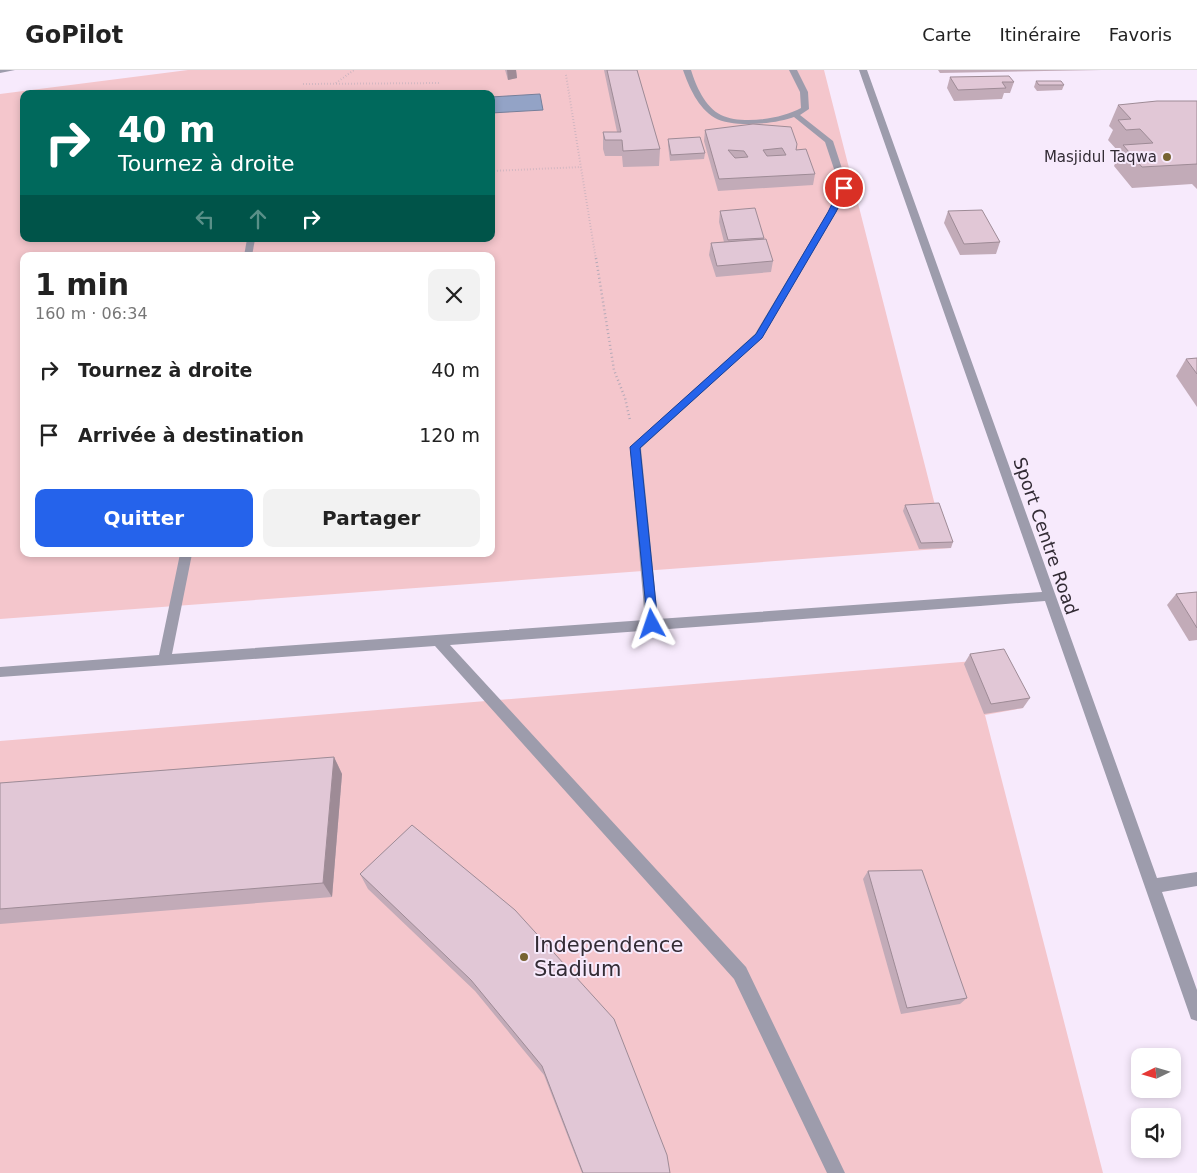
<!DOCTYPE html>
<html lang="fr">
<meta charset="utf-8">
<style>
:root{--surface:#fff;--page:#f2f2f2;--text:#222;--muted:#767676;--line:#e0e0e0;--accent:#2563eb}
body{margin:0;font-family:"DejaVu Sans",sans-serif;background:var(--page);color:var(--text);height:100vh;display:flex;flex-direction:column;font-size:19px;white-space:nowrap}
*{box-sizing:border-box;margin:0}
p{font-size:16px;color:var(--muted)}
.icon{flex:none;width:28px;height:28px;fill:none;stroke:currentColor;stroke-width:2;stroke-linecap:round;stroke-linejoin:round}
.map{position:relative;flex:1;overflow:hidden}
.drawer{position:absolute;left:20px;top:182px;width:475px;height:305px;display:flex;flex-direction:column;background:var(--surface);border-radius:10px;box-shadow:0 2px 8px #0003}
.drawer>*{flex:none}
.top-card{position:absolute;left:20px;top:20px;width:475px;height:152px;border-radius:10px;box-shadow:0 2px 8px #0003;background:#00695c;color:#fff;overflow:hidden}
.needle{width:32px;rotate:265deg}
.tools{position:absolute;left:1131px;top:978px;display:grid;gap:10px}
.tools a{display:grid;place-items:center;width:50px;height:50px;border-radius:10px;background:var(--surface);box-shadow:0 2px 8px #0003;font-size:25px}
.pin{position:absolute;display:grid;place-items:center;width:42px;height:42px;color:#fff;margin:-21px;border:2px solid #fff;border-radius:50%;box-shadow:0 1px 5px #0007}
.me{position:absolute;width:55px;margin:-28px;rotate:355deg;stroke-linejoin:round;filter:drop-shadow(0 0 4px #0008)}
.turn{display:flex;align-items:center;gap:18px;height:105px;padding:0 15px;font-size:22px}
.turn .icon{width:65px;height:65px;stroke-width:2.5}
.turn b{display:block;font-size:35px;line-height:42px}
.lanes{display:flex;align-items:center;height:48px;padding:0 15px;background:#0003;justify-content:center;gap:25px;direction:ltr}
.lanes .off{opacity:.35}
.round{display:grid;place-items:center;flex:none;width:52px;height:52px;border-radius:10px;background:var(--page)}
.headline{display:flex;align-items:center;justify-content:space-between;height:85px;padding:0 15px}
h1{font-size:30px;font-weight:700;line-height:38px}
.action{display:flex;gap:10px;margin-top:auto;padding:10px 15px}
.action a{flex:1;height:58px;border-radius:10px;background:var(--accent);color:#fff;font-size:20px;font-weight:700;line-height:58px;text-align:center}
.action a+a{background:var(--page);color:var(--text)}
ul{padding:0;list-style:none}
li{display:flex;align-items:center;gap:15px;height:65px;padding:0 15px}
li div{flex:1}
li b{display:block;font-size:19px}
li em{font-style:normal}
header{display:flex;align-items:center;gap:30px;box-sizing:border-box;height:70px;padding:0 25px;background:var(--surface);border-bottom:1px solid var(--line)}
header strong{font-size:24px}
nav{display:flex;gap:28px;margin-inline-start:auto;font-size:18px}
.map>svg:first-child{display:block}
.green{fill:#f4c6cc;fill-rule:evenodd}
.water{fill:#93a3c6;stroke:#767f9a}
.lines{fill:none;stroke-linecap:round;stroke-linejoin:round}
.path-far1{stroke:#b4a9b7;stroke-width:2;stroke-dasharray:0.5 2.5;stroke-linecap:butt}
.path{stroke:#b4a9b7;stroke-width:2.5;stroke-dasharray:1 3;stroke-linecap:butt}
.service{fill:#9d9cac;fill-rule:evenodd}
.minor{fill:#9d9cac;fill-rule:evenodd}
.tertiary{fill:#9d9cac;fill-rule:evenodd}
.wall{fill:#c2abb8}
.shaded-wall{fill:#9e8b96}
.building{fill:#e1c7d6;stroke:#9e8b96;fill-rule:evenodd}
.route{fill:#2563eb;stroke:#184099}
.poi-dot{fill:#776332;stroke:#f7eafc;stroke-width:2}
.labels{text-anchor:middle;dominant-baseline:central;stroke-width:4;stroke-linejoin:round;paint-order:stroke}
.far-poi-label{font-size:15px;fill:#332c35;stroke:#f7eafc;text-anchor:end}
.street-label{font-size:18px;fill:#332c35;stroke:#f7eafc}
.near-poi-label{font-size:21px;fill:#332c35;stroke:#f7eafc;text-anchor:start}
</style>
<header>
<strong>GoPilot</strong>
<nav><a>Carte</a><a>Itinéraire</a><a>Favoris</a></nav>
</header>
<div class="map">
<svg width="1197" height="1103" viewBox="0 0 1197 1103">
<rect width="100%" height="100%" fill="#f7eafc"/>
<g class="green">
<path d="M 188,0 L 824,0 L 936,439 L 951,478 L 0,549 L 0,24 ZM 24,24 L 491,24 L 491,169 L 24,169 ZM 24,186 L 491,186 L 491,484 L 24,484 Z"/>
<path d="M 998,589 L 1023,638 L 985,645 L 1103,1103 L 0,1103 L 0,671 Z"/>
</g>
<path class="water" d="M 540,24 L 543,40 L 491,43 L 491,27 Z"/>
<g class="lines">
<g class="path-far1">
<path d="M 566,5 L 596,190"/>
<path d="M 336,13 L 354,0"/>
<path d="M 303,14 L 441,13"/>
<path d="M 491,101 L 581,97"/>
</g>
<path class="path" d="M 596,188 L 614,300 L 625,328 L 630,350"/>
<g class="service">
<path d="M 683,0 L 691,0 C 696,16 705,37 721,45 C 742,55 781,49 801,38 L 800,22 L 789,0 L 797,0 L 808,22 L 809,39 L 800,45 L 833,71 L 848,117 L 836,142 L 762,268 L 641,378 L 658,549 L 980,526 L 984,528 L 986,531 L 984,534 L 980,536 L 450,575 L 746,897 L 845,1103 L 827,1103 L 734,909 L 435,576 L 0,607 L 0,597 L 159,585 L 180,484 L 192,484 L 172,584 L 645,550 L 630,377 L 755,264 L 828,142 L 840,117 L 825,72 L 794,47 C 776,54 732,58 715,48 C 698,38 689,17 683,0 Z"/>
<path d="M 278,21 L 284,21 L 285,24 L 277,24 Z"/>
<path d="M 247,169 L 255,169 L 252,186 L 244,186 Z"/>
</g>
<path class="minor" d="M 859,0 L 867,0 L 1157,808 L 1197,802 L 1197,816 L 1162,822 L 1197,920 L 1197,951 L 1191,949 L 1189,943 L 1045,531 L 980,536 L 976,534 L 974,531 L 976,528 L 980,526 L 1042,522 Z"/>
<path class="tertiary" d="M 0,0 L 15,0 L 0,3 Z"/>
</g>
<g class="wall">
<path d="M 505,0 L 516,0 L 517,8 L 508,10 Z"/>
<path d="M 604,0 L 637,0 L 660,79 L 659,96 L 623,97 L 622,86 L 605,86 L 603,79 L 603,62 L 617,62 Z"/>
<path d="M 938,0 L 1102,0 L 940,3 Z"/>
<path d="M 950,7 L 1014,12 L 1010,23 L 1004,23 L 1002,29 L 954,31 L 947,18 Z"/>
<path d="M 1036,11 L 1064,15 L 1062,20 L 1037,21 L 1034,17 Z"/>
<path d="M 1197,31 L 1197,119 L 1192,114 L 1132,118 L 1114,96 L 1121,80 L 1117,80 L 1108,70 L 1113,60 L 1109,56 L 1118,35 Z"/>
<path d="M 705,60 L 796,80 L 815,104 L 813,115 L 718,121 L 704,71 Z"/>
<path d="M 668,69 L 705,83 L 704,89 L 670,91 L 668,75 Z"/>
<path d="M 720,141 L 764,168 L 764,170 L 773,191 L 771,202 L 716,207 L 709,185 L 711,173 L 724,172 L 719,152 Z"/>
<path d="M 948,141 L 1000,172 L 996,184 L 960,185 L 944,153 Z"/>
<path d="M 1197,288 L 1197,337 L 1176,306 L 1186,289 Z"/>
<path d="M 905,435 L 953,472 L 951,478 L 919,479 L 903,441 Z"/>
<path d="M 1197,522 L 1197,570 L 1189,571 L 1167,535 L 1176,524 Z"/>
<path d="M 970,584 L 1030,628 L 1023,638 L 984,644 L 964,594 Z"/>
<path d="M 334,687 L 342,704 L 332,827 L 0,854 L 0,713 Z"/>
<path d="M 412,755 L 670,1103 L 582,1103 L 544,1005 L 475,921 L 368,819 L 360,804 Z"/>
<path d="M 868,801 L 967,928 L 960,934 L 901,944 L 863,809 Z"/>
</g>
<g class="shaded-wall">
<path d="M 507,0 L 516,0 L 517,8 L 508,10 Z"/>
<path d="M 334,687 L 342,704 L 332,827 L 323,813 Z"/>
</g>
<g class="building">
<path d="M 607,0 L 637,0 L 660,79 L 623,81 L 622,70 L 605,70 L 603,62 L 621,62 Z"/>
<path d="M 1009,6 L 1014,12 L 1002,12 L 1006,18 L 958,20 L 950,7 Z"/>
<path d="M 1036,11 L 1061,11 L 1064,15 L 1039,15 Z"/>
<path d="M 1157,31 L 1197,31 L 1197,94 L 1142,97 L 1123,75 L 1153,73 L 1140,59 L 1126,60 L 1118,50 L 1131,49 L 1118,35 Z"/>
<path d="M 753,54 L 791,57 L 797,74 L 796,80 L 806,79 L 815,104 L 719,109 L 705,60 ZM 782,78 L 786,85 L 767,86 L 763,80 ZM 728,80 L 744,81 L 748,87 L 735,88 Z"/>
<path d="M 700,67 L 705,83 L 671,85 L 668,69 Z"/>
<path d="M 755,138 L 764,168 L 728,170 L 720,141 Z"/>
<path d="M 982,140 L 1000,172 L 964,174 L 948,141 Z"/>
<path d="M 766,169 L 773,191 L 717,196 L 711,173 Z"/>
<path d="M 1197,288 L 1197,304 L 1186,289 Z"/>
<path d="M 939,433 L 953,472 L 921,473 L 905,435 Z"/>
<path d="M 1197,522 L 1197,558 L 1176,524 Z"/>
<path d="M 1004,579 L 1030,628 L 991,634 L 970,584 Z"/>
<path d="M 334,687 L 323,813 L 0,839 L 0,713 Z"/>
<path d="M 412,755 L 515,840 L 614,949 L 667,1085 L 670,1103 L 583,1103 L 542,996 L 471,910 L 360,804 Z"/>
<path d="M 922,800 L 967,928 L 907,938 L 868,801 Z"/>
</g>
<path class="route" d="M 844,115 L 848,118 L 836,142 L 762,268 L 640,378 L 658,554 L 656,558 L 648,558 L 630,377 L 756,264 L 828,142 L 840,118 Z"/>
<g class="poi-dot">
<circle cx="1167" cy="87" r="5"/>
<circle cx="524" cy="887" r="5"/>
</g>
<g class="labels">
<g class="far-poi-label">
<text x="1157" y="87">Masjidul Taqwa</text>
</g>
<g class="street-label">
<text transform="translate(1046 466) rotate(71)">Sport Centre Road</text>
</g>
<g class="near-poi-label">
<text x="534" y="875">Independence<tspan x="534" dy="24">Stadium</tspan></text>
</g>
</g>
</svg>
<div class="tools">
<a><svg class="needle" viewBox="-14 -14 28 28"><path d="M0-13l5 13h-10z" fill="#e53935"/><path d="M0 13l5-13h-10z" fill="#767676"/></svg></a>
<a><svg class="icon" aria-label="sound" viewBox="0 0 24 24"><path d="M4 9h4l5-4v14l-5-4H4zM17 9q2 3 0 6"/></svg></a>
</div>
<div class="pin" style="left:844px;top:118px;background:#d93025"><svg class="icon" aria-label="arrive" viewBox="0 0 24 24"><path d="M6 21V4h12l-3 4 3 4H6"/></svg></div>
<svg class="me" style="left:652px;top:554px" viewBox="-20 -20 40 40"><path d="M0-17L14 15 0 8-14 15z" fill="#2563eb" stroke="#fff" stroke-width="4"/></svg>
<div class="top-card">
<div class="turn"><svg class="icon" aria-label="right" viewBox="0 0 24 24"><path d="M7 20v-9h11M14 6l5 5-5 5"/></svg><div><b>40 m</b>Tournez à droite</div></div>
<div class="lanes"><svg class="icon off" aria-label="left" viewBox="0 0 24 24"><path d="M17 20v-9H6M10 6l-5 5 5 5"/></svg><svg class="icon off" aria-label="ahead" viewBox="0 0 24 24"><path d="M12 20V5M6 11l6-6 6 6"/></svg><svg class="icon" aria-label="right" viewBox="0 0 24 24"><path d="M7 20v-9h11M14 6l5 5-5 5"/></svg></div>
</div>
<section class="drawer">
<div class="headline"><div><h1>1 min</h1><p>160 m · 06:34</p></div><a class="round"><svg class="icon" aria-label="close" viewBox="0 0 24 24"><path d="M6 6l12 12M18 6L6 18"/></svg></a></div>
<ul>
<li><svg class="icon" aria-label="right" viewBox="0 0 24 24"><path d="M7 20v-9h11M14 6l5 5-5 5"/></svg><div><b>Tournez à droite</b></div><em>40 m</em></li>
<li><svg class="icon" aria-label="arrive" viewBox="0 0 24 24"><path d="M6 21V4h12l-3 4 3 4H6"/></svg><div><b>Arrivée à destination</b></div><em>120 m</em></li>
</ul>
<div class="action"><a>Quitter</a><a>Partager</a></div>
</section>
</div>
